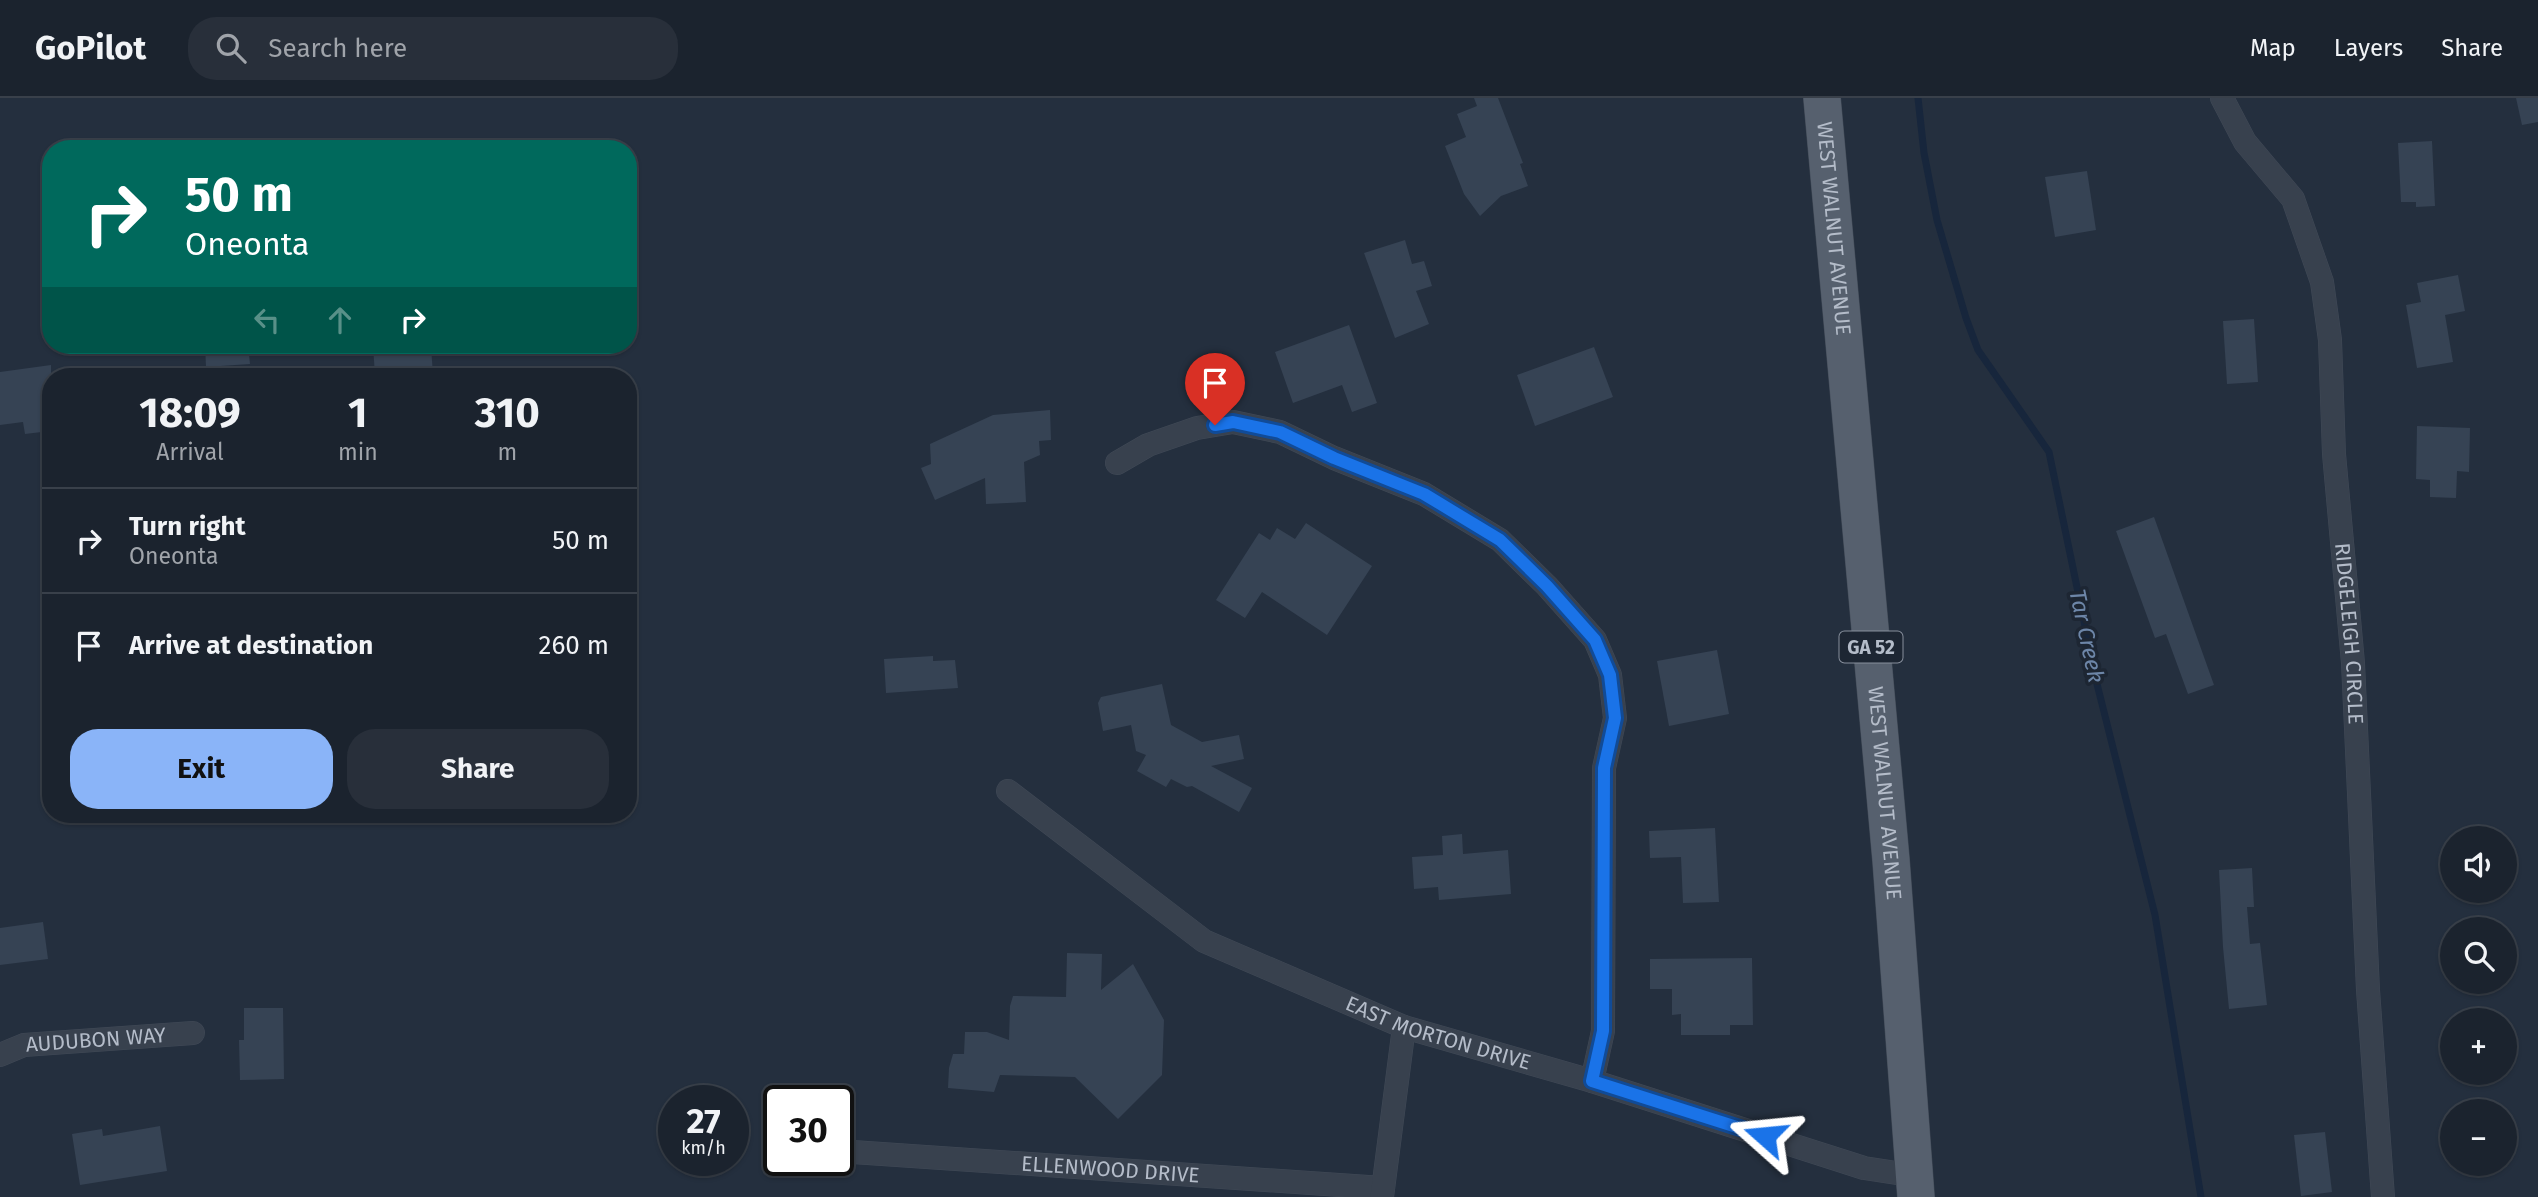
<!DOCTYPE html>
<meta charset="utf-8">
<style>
:root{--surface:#1b232e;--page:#282f3a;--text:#f1f3f6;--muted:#a0a4aa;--line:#39404a;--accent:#8ab4f8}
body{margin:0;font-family:"Fira Sans",sans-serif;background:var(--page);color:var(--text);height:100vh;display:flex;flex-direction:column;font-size:26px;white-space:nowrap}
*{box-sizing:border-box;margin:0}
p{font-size:23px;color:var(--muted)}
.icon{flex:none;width:38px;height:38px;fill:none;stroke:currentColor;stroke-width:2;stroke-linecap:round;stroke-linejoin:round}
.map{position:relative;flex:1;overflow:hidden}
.drawer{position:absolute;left:42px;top:270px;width:595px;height:455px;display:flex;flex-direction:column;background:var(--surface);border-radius:28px;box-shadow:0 2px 5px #0004,0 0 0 2px var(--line)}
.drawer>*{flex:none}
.top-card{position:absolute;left:42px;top:42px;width:595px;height:214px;border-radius:28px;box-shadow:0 2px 5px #0004,0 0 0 2px var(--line);background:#00695c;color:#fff;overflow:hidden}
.controls{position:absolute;left:2440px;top:728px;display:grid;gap:14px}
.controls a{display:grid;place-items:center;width:77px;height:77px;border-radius:50%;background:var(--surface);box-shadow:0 2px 5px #0004,0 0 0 2px var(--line);font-size:35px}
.speed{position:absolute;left:658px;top:987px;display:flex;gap:14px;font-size:35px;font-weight:700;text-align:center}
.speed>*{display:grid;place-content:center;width:91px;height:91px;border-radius:50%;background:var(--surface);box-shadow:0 2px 5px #0004,0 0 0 2px var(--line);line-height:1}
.speed small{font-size:18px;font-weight:400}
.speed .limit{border:4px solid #111;border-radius:10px;background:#fff;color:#111}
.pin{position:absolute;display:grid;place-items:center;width:60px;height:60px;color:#fff;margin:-72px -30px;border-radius:50% 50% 50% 0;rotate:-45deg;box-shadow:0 0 7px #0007}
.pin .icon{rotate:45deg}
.me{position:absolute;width:77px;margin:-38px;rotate:288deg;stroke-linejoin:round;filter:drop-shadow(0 0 5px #0008)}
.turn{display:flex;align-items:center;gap:24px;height:147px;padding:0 28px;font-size:32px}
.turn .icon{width:91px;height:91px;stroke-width:2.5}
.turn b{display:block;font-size:49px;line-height:60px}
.lanes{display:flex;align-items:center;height:66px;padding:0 28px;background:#0003;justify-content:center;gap:35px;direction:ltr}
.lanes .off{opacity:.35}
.eta{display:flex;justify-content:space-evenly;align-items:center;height:119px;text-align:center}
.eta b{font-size:42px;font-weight:700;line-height:49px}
.button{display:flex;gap:14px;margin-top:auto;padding:14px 28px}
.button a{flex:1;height:80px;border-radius:28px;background:var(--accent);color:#111;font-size:28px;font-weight:700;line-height:80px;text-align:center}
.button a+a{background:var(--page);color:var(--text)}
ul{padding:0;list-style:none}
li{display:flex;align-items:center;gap:21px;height:105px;padding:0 28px;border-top:2px solid var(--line)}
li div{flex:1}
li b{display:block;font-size:26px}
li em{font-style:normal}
header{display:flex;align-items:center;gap:42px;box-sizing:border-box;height:98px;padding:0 35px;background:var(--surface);border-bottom:2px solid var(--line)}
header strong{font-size:33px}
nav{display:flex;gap:38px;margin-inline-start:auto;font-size:24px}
.search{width:490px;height:63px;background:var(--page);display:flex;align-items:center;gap:18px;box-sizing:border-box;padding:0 24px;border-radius:28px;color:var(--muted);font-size:26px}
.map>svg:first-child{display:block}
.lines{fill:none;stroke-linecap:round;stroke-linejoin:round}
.stream{stroke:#17263c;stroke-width:7}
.building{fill:#364354}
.street-casing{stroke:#414a57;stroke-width:24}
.primary-casing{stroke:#414a57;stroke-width:38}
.street{stroke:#38414e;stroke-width:23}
.primary{stroke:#56606e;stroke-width:37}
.route-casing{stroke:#114b97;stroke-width:18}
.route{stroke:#1a73e8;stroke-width:12}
.labels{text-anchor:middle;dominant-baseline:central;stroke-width:7;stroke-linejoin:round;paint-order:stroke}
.shield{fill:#1d2633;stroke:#878f9c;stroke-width:2}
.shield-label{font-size:19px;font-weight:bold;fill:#b4bcc9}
.street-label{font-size:21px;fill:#b4bcc9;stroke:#1d2633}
.water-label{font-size:23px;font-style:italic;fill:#6d86a8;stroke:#1d2633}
</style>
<header>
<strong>GoPilot</strong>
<div class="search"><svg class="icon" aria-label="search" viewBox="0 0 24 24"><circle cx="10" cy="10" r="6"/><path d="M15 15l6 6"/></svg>Search here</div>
<nav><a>Map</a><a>Layers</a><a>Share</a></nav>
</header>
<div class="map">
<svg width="2538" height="1099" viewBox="0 0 2538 1099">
<rect width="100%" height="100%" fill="#242f3e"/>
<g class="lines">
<path class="stream" d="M 1918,0 L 1924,55 L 1937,122 L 1966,220 L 1978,252 L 2049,354 L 2097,586 L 2155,817 L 2201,1099"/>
</g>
<g class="building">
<path d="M 1474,0 L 1498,0 L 1523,65 L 1520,66 L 1528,88 L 1501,98 L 1480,118 L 1464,96 L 1445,48 L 1466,39 L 1457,16 L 1477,8 Z"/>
<path d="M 2516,0 L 2538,0 L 2538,24 L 2522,27 Z"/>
<path d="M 2432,43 L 2435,108 L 2416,109 L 2416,104 L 2401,104 L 2398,45 Z"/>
<path d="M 2087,73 L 2096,132 L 2055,139 L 2045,79 Z"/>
<path d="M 1405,142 L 1412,166 L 1424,163 L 1432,188 L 1416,193 L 1429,226 L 1395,240 L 1364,155 Z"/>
<path d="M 2458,177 L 2465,213 L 2445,217 L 2453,264 L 2417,270 L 2406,207 L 2421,204 L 2417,185 Z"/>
<path d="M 2254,221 L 2258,284 L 2227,286 L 2223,223 Z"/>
<path d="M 1349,227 L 1377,305 L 1352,314 L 1342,287 L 1293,305 L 1275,254 Z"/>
<path d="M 205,247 L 248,247 L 250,266 L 206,269 Z"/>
<path d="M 373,247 L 431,247 L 433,278 L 375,278 Z"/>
<path d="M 1594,249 L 1613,299 L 1535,328 L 1517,277 Z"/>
<path d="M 51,267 L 51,296 L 45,297 L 50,333 L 25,336 L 23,324 L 0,327 L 0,274 Z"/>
<path d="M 1050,312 L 1051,342 L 1039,343 L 1040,357 L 1024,364 L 1026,404 L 986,406 L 985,380 L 935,402 L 921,370 L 931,366 L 930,346 L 993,317 Z"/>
<path d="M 2417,328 L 2470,330 L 2469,374 L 2457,373 L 2456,400 L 2430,399 L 2430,382 L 2416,381 Z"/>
<path d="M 2154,419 L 2214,587 L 2188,596 L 2166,536 L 2155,540 L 2116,433 Z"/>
<path d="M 1306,425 L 1372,468 L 1327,537 L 1262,494 L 1245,520 L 1216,502 L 1259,435 L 1270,442 L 1277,430 L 1295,441 Z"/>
<path d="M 1717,552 L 1729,616 L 1669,628 L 1657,563 Z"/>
<path d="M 933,558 L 933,563 L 955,562 L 958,590 L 886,595 L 884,561 Z"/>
<path d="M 1162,586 L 1171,627 L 1202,644 L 1239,637 L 1244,661 L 1211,668 L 1252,690 L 1239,714 L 1192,688 L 1187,689 L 1171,681 L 1166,689 L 1137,673 L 1146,657 L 1136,653 L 1131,627 L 1103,633 L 1098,605 L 1101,599 Z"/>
<path d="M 1715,730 L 1719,804 L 1683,805 L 1681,759 L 1650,760 L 1649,733 Z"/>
<path d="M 1462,736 L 1463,756 L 1508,752 L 1511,796 L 1439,802 L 1438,789 L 1414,791 L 1412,759 L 1443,757 L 1442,738 Z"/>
<path d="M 2252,770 L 2254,809 L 2247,809 L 2250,846 L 2260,845 L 2267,907 L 2229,911 L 2223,849 L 2219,772 Z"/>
<path d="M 43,824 L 48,861 L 0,867 L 0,830 Z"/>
<path d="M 1067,855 L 1102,856 L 1101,892 L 1133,866 L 1164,922 L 1162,977 L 1118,1021 L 1075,979 L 1000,977 L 994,994 L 948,990 L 949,970 L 953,956 L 964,956 L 965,934 L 987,934 L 1009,942 L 1010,908 L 1013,898 L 1066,899 Z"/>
<path d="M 1752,860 L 1753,927 L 1730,927 L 1730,937 L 1681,937 L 1681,916 L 1672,917 L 1672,891 L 1650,891 L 1650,861 Z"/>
<path d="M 244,910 L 283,910 L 284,981 L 240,982 L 239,942 L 244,942 Z"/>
<path d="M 160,1028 L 167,1073 L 80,1087 L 72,1036 L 102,1031 L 103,1038 Z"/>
<path d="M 2325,1034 L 2332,1094 L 2301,1098 L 2294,1037 Z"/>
</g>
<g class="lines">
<defs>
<g id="street">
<path id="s1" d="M 2222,0 L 2245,44 L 2293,101 L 2322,184 L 2330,242 L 2334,356 L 2353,565 L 2368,892 L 2383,1099"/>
<path d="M 1117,365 L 1148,347 L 1197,330 L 1233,324 L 1280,334 L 1334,360 L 1424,396 L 1500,442 L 1547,488 L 1595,542 L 1610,577 L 1615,620 L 1604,670 L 1603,933 L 1592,983"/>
<path id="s2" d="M 1008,693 L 1204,843 L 1404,929 L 1592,983 L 1864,1070 L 1916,1078"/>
<path id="s3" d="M 0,957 L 24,947 L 193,935"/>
<path id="s4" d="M 838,1053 L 1383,1090"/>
<path d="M 1382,1099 L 1404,929"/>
</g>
<g id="primary">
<path id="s5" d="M 1822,0 L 1891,762 L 1916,1099"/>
</g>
</defs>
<use href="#street" class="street-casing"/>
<use href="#primary" class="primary-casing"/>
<use href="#street" class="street"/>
<use href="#primary" class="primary"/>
</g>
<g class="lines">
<defs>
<path id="route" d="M 1215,327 L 1233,324 L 1280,334 L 1334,360 L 1424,396 L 1500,442 L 1547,488 L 1595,542 L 1610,577 L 1615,620 L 1604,670 L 1603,933 L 1592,983 L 1765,1038"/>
</defs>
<use href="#route" class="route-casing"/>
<use href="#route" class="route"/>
</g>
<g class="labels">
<rect class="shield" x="1839.5" y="533.5" width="63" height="31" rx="5"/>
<g class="shield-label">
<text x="1871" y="549">GA 52</text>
</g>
<g class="street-label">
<text stroke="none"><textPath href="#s5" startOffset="131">WEST WALNUT AVENUE</textPath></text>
<text stroke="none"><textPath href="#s1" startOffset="565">RIDGELEIGH CIRCLE</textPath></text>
<text stroke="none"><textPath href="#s5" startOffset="698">WEST WALNUT AVENUE</textPath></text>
<text stroke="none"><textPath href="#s2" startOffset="499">EAST MORTON DRIVE</textPath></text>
<text stroke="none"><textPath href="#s3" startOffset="98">AUDUBON WAY</textPath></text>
<text stroke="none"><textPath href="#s4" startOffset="273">ELLENWOOD DRIVE</textPath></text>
</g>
<g class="water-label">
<text transform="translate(2087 538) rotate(78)">Tar Creek</text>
</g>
</g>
</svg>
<div class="controls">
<a><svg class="icon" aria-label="sound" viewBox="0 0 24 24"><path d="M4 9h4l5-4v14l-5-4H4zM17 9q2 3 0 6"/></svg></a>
<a><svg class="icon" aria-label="search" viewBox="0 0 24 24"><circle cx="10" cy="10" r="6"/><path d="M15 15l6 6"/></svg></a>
<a>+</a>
<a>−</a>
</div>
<div class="speed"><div>27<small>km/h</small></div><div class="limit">30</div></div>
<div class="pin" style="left:1215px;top:327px;background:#d93025"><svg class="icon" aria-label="arrive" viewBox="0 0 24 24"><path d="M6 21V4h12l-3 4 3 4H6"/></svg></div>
<svg class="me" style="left:1765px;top:1038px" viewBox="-20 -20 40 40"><path d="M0-17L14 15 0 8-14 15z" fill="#1a73e8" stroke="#fff" stroke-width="4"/></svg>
<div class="top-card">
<div class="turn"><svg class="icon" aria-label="right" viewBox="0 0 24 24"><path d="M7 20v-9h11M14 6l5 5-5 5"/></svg><div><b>50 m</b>Oneonta</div></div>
<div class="lanes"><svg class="icon off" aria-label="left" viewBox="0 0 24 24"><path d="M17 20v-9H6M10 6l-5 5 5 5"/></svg><svg class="icon off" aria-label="ahead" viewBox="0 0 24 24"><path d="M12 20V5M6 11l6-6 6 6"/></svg><svg class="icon" aria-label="right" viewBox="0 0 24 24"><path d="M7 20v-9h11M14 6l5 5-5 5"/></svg></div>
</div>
<section class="drawer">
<div class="eta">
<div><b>18:09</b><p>Arrival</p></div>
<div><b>1</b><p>min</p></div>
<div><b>310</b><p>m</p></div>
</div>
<ul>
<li><svg class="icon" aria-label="right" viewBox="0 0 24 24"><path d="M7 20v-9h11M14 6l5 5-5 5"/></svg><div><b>Turn right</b><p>Oneonta</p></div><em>50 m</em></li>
<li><svg class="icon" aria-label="arrive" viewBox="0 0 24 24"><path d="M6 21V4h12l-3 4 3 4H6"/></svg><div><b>Arrive at destination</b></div><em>260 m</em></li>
</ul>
<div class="button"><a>Exit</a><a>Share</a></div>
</section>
</div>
